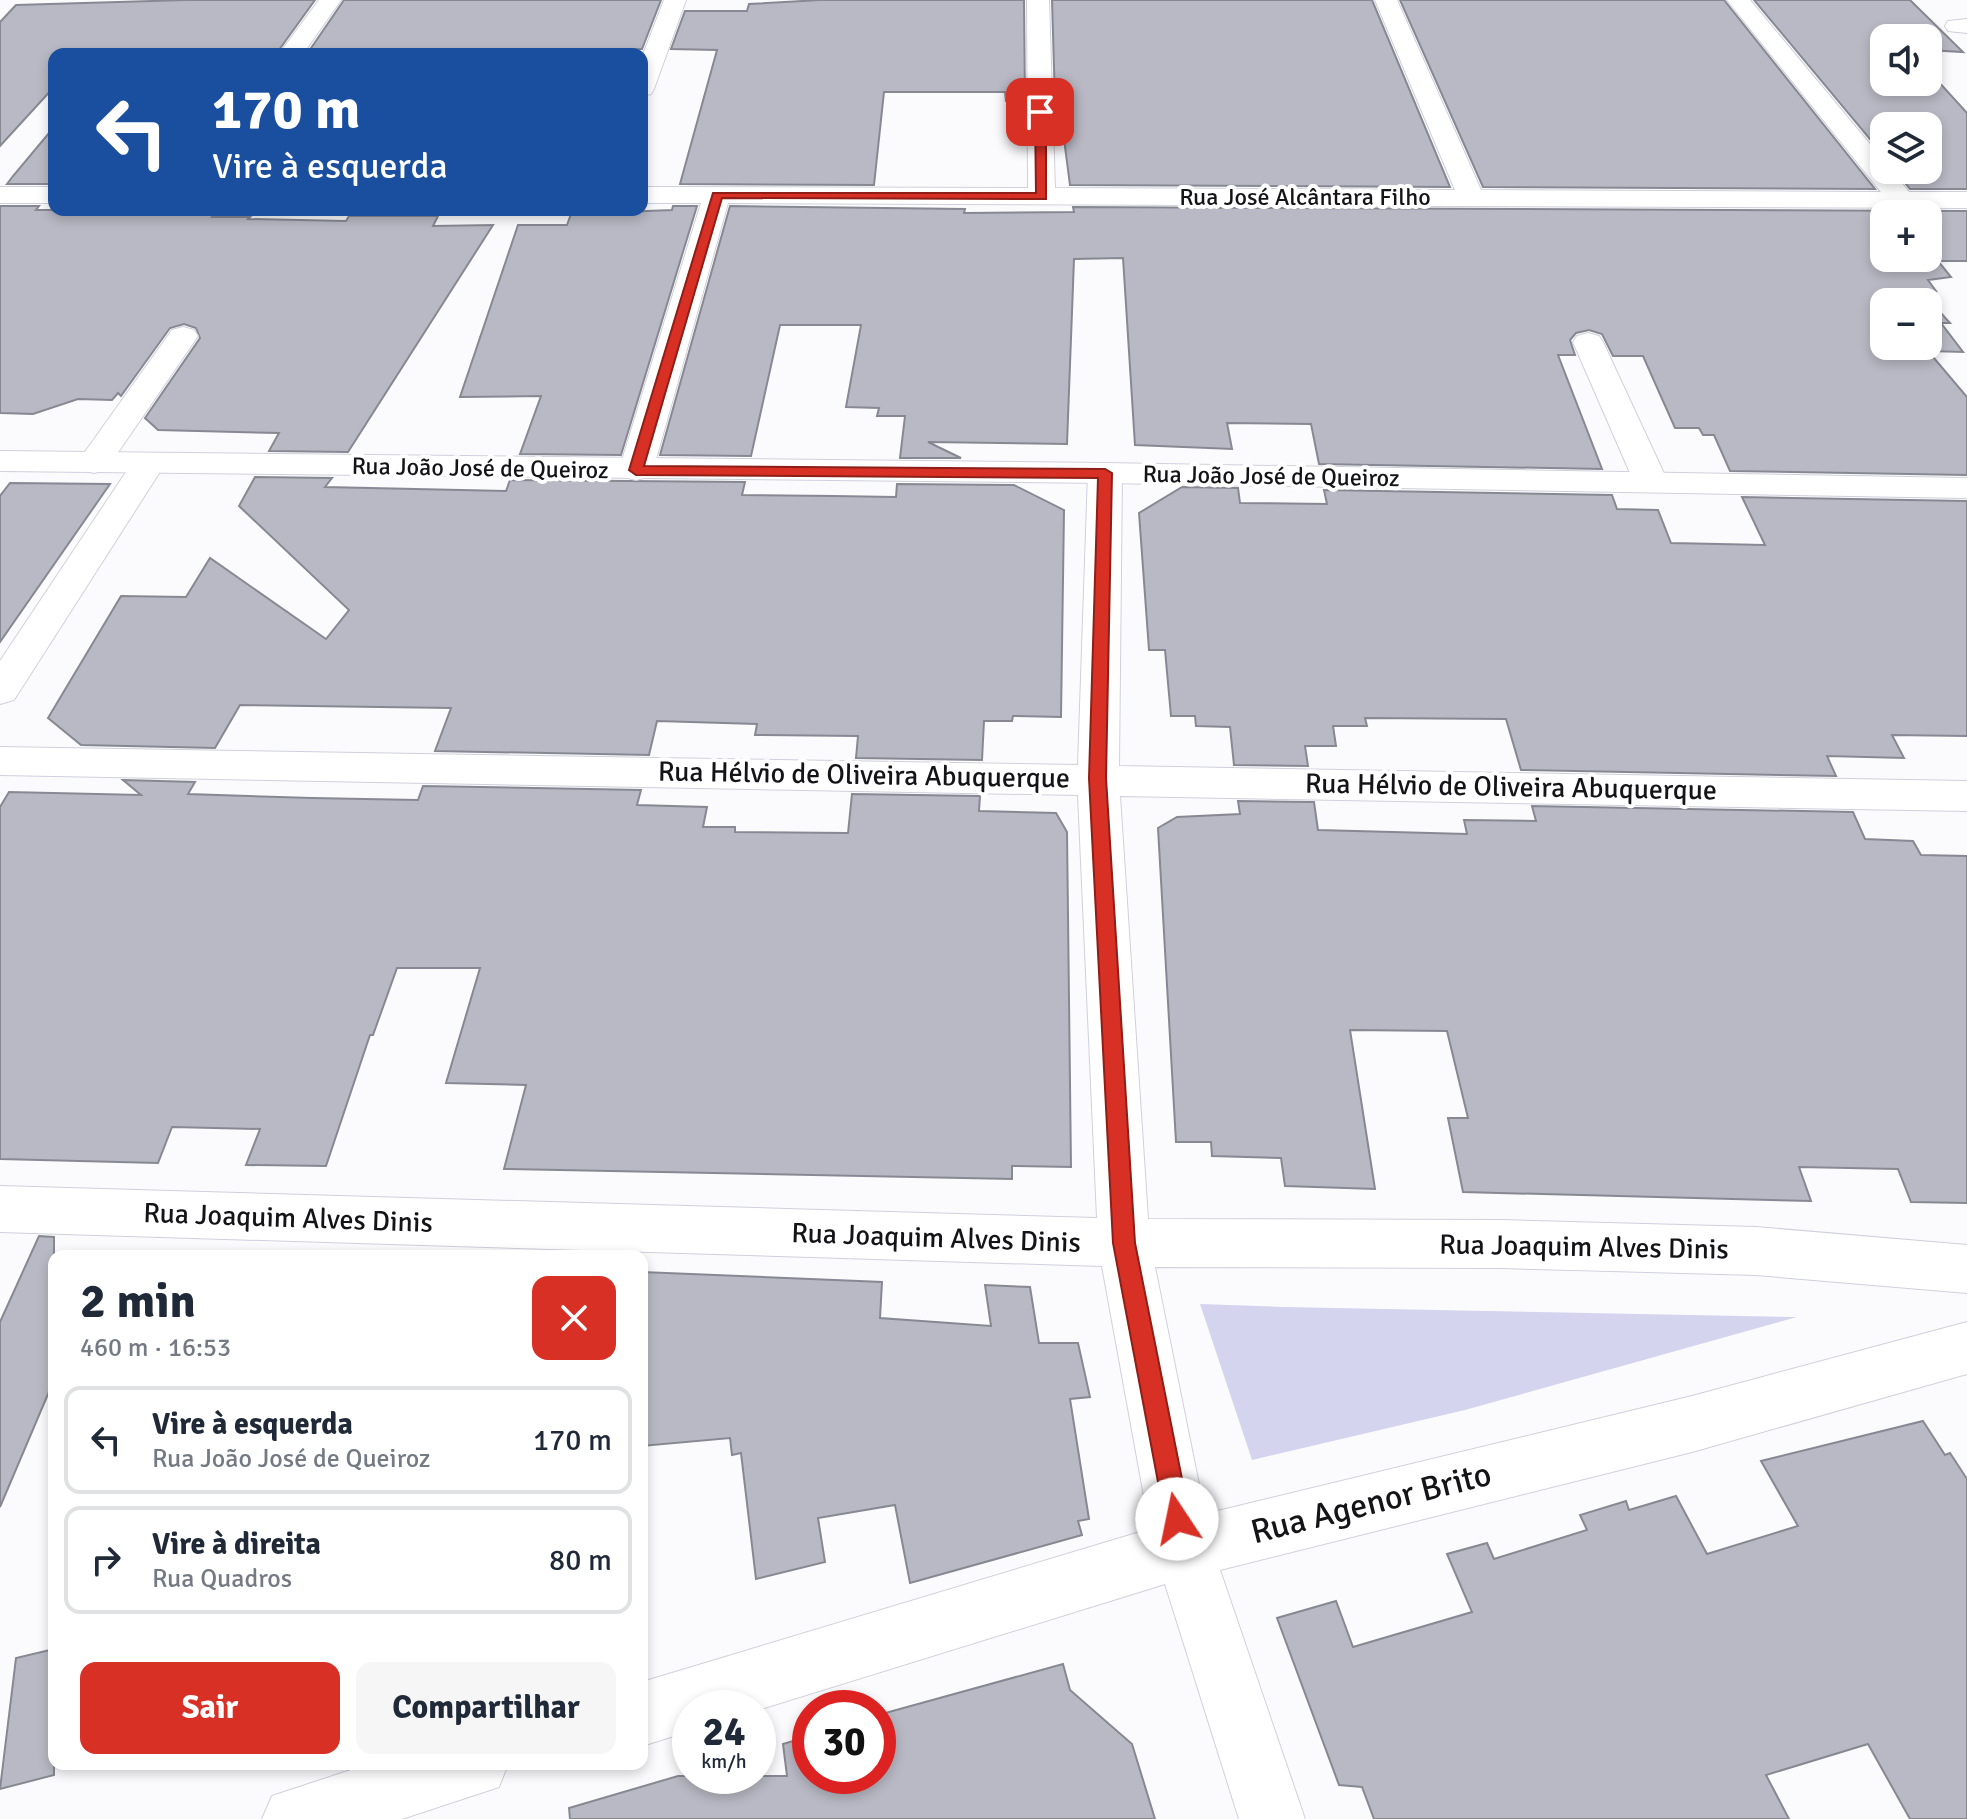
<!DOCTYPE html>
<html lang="pt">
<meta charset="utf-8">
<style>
:root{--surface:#fff;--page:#f6f6f7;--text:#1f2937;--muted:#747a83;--line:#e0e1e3;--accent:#d93025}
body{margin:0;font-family:Signika,sans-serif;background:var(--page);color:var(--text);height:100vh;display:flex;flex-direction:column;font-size:30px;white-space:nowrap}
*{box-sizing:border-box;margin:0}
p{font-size:26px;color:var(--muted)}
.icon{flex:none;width:44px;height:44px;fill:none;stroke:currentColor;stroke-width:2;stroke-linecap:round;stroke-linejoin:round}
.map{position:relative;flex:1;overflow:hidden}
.details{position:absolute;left:48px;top:1250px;width:600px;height:520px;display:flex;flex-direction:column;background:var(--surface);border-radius:16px;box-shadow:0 4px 12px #0003}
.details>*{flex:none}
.banner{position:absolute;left:48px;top:48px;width:600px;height:168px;border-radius:16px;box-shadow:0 4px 12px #0003;background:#1a4fa0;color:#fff;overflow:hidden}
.buttons{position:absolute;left:1870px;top:24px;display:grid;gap:16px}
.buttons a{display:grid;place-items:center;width:72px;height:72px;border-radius:16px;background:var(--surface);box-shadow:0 4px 12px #0003;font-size:40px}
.speed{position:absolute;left:672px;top:1690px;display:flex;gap:16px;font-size:40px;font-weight:700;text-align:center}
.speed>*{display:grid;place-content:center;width:104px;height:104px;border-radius:50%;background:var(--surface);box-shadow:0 4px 12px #0003;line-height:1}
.speed small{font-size:20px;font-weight:400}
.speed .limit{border:12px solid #d22;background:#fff;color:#111}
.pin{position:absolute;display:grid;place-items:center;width:68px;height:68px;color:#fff;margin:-34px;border-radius:16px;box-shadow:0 4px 12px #0006}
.me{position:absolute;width:88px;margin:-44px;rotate:349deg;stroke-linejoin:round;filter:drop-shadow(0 0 6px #0008)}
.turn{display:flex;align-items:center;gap:28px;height:168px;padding:0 32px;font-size:36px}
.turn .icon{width:104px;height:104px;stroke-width:2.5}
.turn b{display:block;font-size:56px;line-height:68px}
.round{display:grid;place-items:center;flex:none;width:84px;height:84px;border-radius:16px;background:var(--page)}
.summary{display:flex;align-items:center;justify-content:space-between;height:136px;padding:0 32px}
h1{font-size:48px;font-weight:700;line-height:60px}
.primary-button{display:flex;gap:16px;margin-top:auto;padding:16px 32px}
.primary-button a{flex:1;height:92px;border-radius:16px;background:var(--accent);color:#fff;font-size:32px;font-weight:700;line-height:92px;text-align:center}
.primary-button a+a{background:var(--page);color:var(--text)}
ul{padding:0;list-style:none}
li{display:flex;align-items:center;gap:24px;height:108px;margin:0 16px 12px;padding:0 16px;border:4px solid var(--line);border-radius:16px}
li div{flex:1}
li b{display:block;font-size:30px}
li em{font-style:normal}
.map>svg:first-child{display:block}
.green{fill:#d4d4ef}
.building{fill:#b9b9c5;stroke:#888893;stroke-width:2;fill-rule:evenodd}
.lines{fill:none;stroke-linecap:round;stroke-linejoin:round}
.street-casing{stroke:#d0d0dc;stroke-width:2}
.secondary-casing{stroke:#d0d0dc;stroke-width:2}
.street{fill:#fff;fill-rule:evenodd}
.secondary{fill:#fff;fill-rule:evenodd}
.route{fill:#d93025;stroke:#8d1f18;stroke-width:2}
.labels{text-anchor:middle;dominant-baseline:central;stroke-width:8;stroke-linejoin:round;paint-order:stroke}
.far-street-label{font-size:24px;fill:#141418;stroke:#fff}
.street-label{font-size:28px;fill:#141418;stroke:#fff}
.near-street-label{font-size:34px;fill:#141418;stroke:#fff}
</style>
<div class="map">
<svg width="1967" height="1819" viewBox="0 0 1967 1819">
<rect width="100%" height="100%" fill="#fbfbfe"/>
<path class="green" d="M 1200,1304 L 1284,1307 L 1797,1317 L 1465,1410 L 1252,1460 Z"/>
<g class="building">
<path d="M 186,0 L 315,0 L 276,54 L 54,54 L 54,87 L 0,146 L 0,22 L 16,5 Z"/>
<path d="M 344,0 L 661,0 L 642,49 L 634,49 L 632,54 L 307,54 Z"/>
<path d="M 820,0 L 1024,0 L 1025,101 L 1006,101 L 1005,92 L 884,92 L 874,185 L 680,184 L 717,50 L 671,49 L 685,11 L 747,11 L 749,4 Z"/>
<path d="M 1052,0 L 1372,0 L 1450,187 L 1070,185 L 1059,101 L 1055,101 Z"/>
<path d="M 1400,0 L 1724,0 L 1875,189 L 1483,187 Z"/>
<path d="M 1754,0 L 1910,0 L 1963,52 L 1928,50 L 1928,38 L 1884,38 L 1884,82 L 1928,82 L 1928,70 L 1967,113 L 1967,189 L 1910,189 L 1895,170 L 1928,170 L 1928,126 L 1884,126 L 1884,156 Z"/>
<path d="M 54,127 L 54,184 L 7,184 L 13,176 Z"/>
<path d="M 0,206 L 39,206 L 36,210 L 217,210 L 212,217 L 250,217 L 248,219 L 346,221 L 349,216 L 438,216 L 433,226 L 493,225 L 348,452 L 269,451 L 279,433 L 158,430 L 145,418 L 200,338 L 196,328 L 184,324 L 170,328 L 121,396 L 118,393 L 112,400 L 78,399 L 33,414 L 0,413 Z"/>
<path d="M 673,206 L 697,206 L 621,455 L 520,454 L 541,396 L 460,397 L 518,225 L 567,225 L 571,214 L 672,210 Z"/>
<path d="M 730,206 L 965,209 L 964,213 L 1074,212 L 1073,207 L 1967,211 L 1967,261 L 1938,261 L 1951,277 L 1928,280 L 1936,291 L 1920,290 L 1950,323 L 1941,323 L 1963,352 L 1928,351 L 1967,397 L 1967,475 L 1730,471 L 1714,435 L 1703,435 L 1699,428 L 1675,428 L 1643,356 L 1613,356 L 1602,334 L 1589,330 L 1576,333 L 1570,340 L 1575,355 L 1558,355 L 1602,469 L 1319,464 L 1311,424 L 1227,423 L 1232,449 L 1135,445 L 1123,258 L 1074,259 L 1067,444 L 928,442 L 961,458 L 900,458 L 905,416 L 877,416 L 879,408 L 846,407 L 861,325 L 780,325 L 751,456 L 660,455 ZM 1884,214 L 1928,214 L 1928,258 L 1884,258 ZM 1884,302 L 1928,302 L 1928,346 L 1884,346 Z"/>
<path d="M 255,477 L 332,478 L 325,487 L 506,491 L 510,480 L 745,482 L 742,495 L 833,496 L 896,497 L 897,484 L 1014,485 L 1064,510 L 1061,717 L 1013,716 L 1012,721 L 984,721 L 982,760 L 856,758 L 858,736 L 755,735 L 757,724 L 657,721 L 649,755 L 435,751 L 451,708 L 240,705 L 215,748 L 81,745 L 48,718 L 121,596 L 186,597 L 210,558 L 326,639 L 349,610 L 239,506 Z"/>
<path d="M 10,483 L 110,484 L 0,642 L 0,496 Z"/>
<path d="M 1182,487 L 1238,488 L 1240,503 L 1327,504 L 1324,490 L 1612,495 L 1617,509 L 1658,510 L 1671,543 L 1765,545 L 1742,497 L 1967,501 L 1967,736 L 1892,735 L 1904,758 L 1827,756 L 1836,776 L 1521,770 L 1506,719 L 1365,718 L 1367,726 L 1333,726 L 1336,746 L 1305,746 L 1308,766 L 1234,765 L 1230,727 L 1196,726 L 1195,716 L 1171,716 L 1165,650 L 1149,650 L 1139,513 Z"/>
<path d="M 123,780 L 195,782 L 188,794 L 312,798 L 418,800 L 423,786 L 641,790 L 637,805 L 707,807 L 703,827 L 735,827 L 735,832 L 848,833 L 852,794 L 980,796 L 979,811 L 1056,813 L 1067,832 L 1071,1167 L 1012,1166 L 1012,1179 L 504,1169 L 526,1085 L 446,1083 L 480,968 L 397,968 L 373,1035 L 370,1035 L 326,1166 L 246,1165 L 260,1129 L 172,1127 L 158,1163 L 0,1159 L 0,807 L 9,792 L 141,795 Z"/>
<path d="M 1238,801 L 1314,802 L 1318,830 L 1467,834 L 1464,820 L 1536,821 L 1532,806 L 1853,812 L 1865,839 L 1913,841 L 1921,855 L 1967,856 L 1967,1203 L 1911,1202 L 1898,1169 L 1799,1167 L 1811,1201 L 1463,1192 L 1448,1118 L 1468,1118 L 1447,1031 L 1350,1030 L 1375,1189 L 1285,1186 L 1281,1158 L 1212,1156 L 1211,1142 L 1176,1142 L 1158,828 L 1177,817 L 1240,814 Z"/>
<path d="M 39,1236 L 54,1237 L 54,1380 L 0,1507 L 0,1322 Z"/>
<path d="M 642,1272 L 882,1282 L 880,1318 L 991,1326 L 985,1285 L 1030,1287 L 1039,1343 L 1078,1343 L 1090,1397 L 1070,1399 L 1089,1519 L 1078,1521 L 1082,1535 L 910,1583 L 895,1505 L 818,1518 L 825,1562 L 756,1579 L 741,1453 L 732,1455 L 730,1438 L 642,1446 Z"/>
<path d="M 1923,1421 L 1945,1455 L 1950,1453 L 1967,1479 L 1967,1819 L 1910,1819 L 1868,1744 L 1766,1775 L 1789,1819 L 1374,1819 L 1362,1787 L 1339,1785 L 1277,1618 L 1336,1601 L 1353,1647 L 1472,1612 L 1447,1554 L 1487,1543 L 1494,1559 L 1587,1530 L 1580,1515 L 1626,1501 L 1629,1510 L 1676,1496 L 1707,1554 L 1798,1526 L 1761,1461 Z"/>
<path d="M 54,1649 L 54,1775 L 0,1789 L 16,1658 Z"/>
<path d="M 1063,1664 L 1070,1690 L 1132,1744 L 1155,1819 L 570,1819 L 569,1808 L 678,1776 L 787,1776 L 783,1744 L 810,1736 L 810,1776 L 878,1776 L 878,1715 Z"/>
</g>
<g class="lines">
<defs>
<g id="street">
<path d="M 319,0 L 341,0 L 303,54 L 279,54 Z"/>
<path d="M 664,0 L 686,0 L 654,89 L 651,94 L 642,96 L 642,57 Z"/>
<path d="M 1027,0 L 1049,0 L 1055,188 L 1455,190 L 1375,0 L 1397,0 L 1481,190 L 1881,192 L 1727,0 L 1750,0 L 1884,161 L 1884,170 L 1891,170 L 1909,192 L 1967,192 L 1967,208 L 728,203 L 653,470 L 648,477 L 636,480 L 624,477 L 619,470 L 701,203 L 642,203 L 642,187 L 1028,188 Z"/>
<path d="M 1967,19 L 1967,33 L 1948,31 L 1945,26 L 1948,21 Z"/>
<rect x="0" y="187" width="54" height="16"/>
<path d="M 183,327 L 194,330 L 198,336 L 106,470 L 94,473 L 82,470 L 77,463 L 172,330 Z"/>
<path d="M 1588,333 L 1599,336 L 1603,342 L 1668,482 L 1663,489 L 1651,492 L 1639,489 L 1634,482 L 1573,342 L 1577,336 Z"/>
<path d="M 148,454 L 160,457 L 165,464 L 14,700 L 0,704 L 0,661 L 136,457 Z"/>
<path d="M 1105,463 L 1117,466 L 1122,473 L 1119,766 L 1967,781 L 1967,811 L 1120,796 L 1148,1219 L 1501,1220 L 1756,1227 L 1967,1245 L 1967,1293 L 1756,1275 L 1501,1268 L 1155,1267 L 1205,1514 L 1692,1396 L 1967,1322 L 1967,1374 L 1692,1452 L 1220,1570 L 1305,1819 L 1239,1819 L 1165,1584 L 758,1710 L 690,1708 L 690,1731 L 642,1746 L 642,1682 L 1150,1529 L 1102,1266 L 0,1232 L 0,1186 L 1097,1218 L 1078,795 L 0,775 L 0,747 L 1078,765 L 1088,473 L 1093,466 Z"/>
<path d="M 369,1764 L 508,1764 L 499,1787 L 402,1819 L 262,1819 L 272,1796 Z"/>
</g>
<path id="secondary" d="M 0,451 L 1105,463 L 1967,478 L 1967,498 L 1105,483 L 0,471 Z"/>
</defs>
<use href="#street" class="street-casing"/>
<use href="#secondary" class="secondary-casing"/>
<use href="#street" class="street"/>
<use href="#secondary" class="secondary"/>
</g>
<path class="route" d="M 1040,109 L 1046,112 L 1046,199 L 722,198 L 644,466 L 1105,469 L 1112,473 L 1106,778 L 1135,1243 L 1190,1519 L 1186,1527 L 1177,1531 L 1169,1527 L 1165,1519 L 1113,1243 L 1089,778 L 1098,478 L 636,475 L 629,470 L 713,193 L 1036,193 L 1035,112 Z"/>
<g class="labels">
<g class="far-street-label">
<text x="1305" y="197">Rua José Alcântara Filho</text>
<text transform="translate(480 468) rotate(1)">Rua João José de Queiroz</text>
<text transform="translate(1271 476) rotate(1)">Rua João José de Queiroz</text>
</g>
<g class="street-label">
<text transform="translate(864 775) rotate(1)">Rua Hélvio de Oliveira Abuquerque</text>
<text transform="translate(1511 787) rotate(1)">Rua Hélvio de Oliveira Abuquerque</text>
<text transform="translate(288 1218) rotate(2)">Rua Joaquim Alves Dinis</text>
<text transform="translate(936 1238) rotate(2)">Rua Joaquim Alves Dinis</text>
<text transform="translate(1584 1247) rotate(1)">Rua Joaquim Alves Dinis</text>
</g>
<g class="near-street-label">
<text transform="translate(1371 1503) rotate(-14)">Rua Agenor Brito</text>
</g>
</g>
</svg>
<div class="buttons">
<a><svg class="icon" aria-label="sound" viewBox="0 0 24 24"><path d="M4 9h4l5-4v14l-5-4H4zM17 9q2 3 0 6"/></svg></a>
<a><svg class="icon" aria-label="layers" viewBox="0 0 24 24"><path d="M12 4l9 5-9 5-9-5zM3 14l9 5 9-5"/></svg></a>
<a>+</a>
<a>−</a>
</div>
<div class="speed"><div>24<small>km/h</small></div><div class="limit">30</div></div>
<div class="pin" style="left:1040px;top:112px;background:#d93025"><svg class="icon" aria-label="arrive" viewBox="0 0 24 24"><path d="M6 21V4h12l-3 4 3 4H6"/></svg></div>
<svg class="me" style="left:1177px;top:1519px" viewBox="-20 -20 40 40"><circle r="19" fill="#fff"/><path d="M0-13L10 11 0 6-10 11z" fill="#d93025"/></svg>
<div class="banner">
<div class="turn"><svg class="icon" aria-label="left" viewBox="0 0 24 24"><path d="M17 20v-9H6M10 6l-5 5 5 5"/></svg><div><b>170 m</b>Vire à esquerda</div></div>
</div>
<section class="details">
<div class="summary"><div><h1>2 min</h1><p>460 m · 16:53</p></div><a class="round" style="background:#d93025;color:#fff"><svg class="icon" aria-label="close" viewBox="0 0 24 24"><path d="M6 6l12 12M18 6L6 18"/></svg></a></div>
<ul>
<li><svg class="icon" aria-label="left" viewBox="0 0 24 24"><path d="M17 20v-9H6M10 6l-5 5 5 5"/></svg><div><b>Vire à esquerda</b><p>Rua João José de Queiroz</p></div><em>170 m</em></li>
<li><svg class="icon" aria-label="right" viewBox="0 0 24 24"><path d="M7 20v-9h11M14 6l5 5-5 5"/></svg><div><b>Vire à direita</b><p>Rua Quadros</p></div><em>80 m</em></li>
</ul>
<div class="primary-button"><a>Sair</a><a>Compartilhar</a></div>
</section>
</div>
